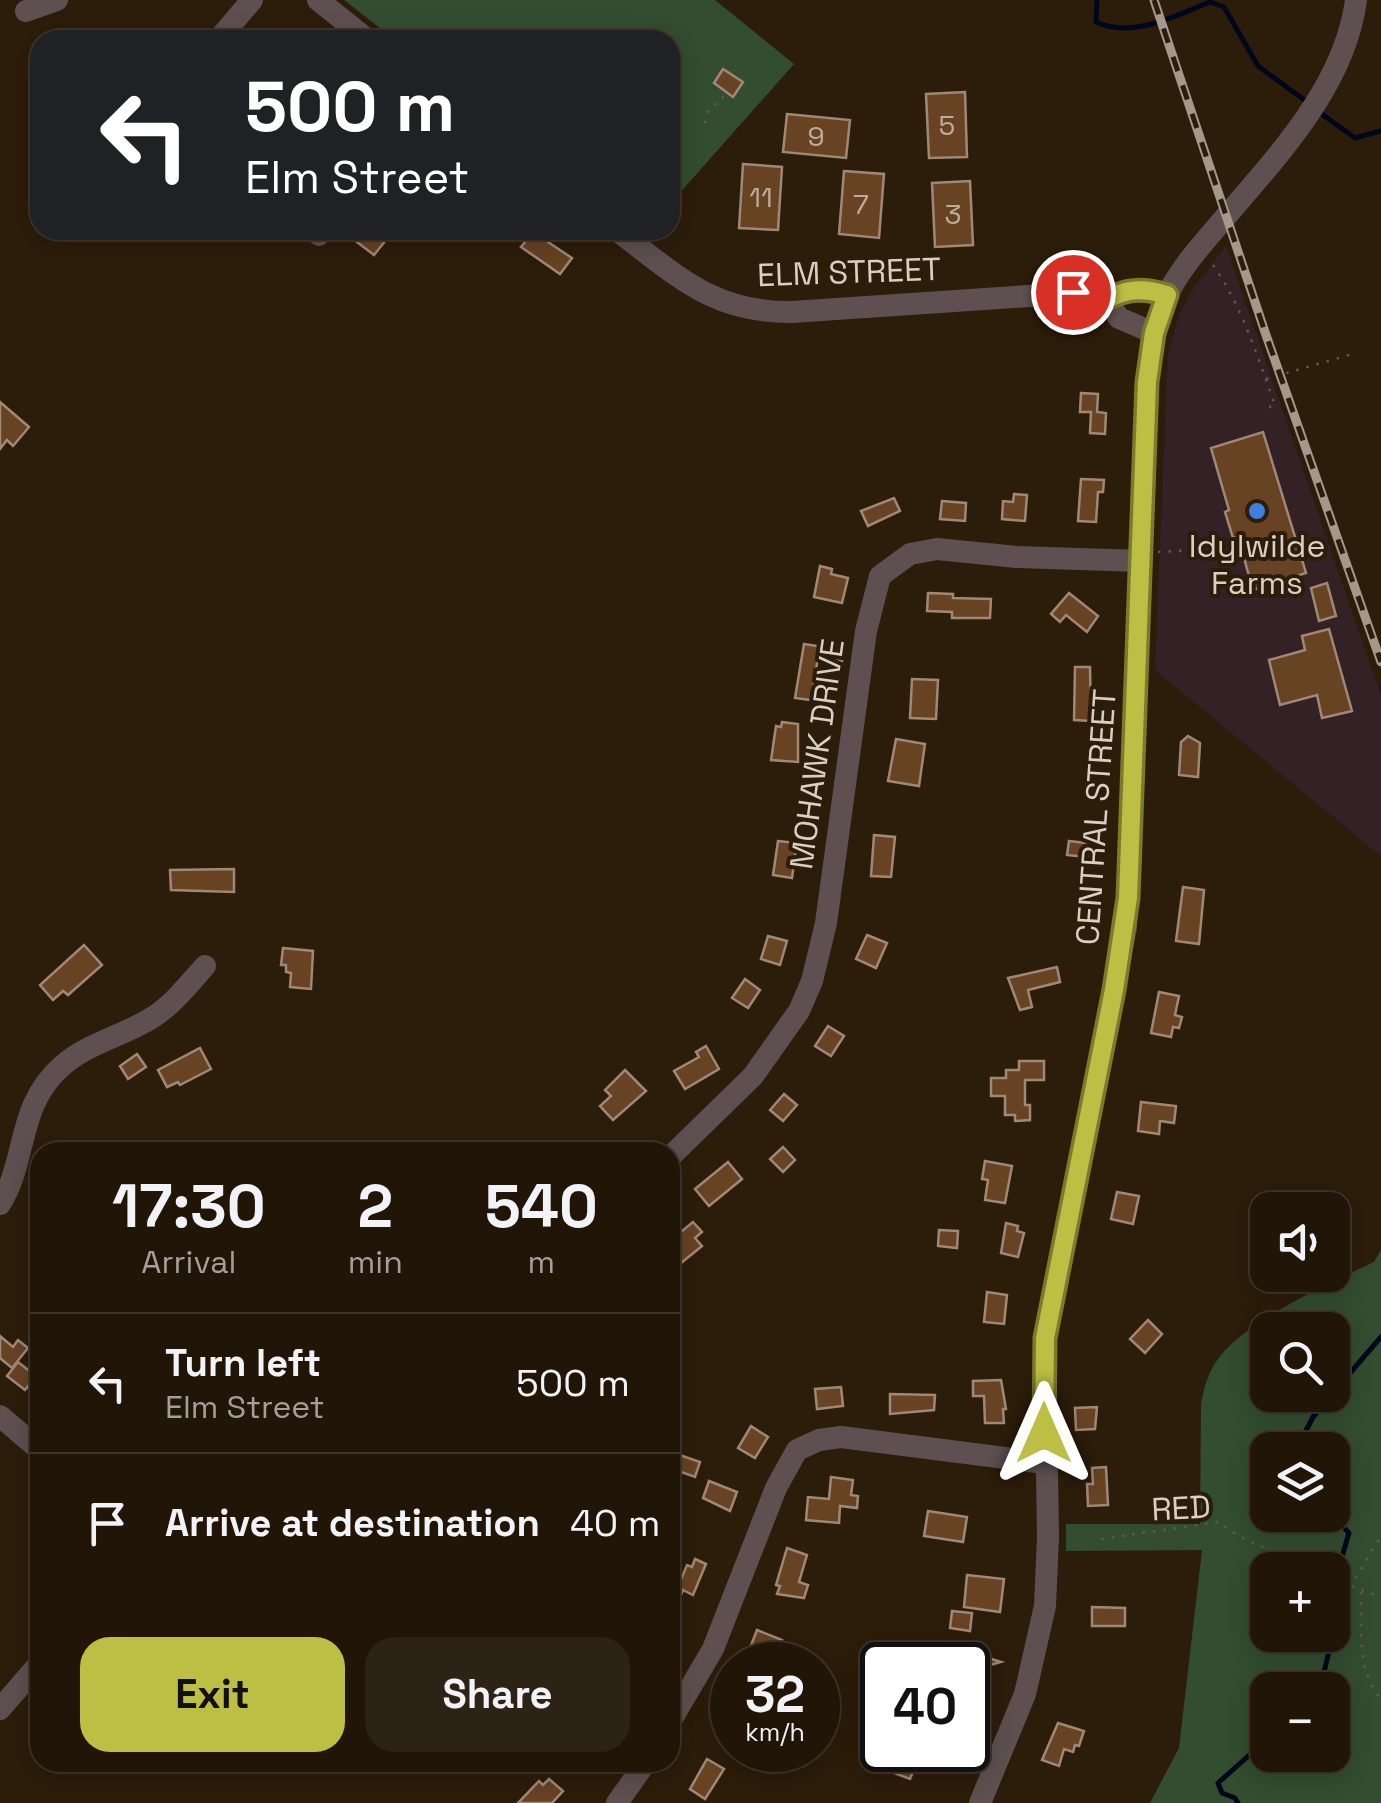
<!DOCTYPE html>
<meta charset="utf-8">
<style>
:root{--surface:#211508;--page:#2d2216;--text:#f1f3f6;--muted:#a29f9c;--line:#3e3429;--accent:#bcbf44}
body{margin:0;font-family:"Space Grotesk",sans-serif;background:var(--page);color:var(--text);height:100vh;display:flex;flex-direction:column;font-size:38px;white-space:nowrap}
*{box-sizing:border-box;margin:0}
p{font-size:32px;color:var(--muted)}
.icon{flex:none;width:55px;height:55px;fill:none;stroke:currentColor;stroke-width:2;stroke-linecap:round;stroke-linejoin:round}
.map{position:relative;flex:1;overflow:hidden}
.details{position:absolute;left:30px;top:1142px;width:650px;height:630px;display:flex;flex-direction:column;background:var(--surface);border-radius:30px;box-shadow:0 5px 25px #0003,0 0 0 2px var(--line)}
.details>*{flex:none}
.guide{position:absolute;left:30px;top:30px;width:650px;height:210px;border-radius:30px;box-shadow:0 5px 25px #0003,0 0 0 2px var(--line);background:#202124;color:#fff;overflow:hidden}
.tools{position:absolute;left:1250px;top:1192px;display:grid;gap:20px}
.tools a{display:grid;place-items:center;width:100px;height:100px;border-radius:20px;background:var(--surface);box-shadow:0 5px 25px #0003,0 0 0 2px var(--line);font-size:50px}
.speed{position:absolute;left:710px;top:1642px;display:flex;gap:20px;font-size:50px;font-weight:700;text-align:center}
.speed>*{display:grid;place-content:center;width:130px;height:130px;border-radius:50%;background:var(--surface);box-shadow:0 5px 25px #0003,0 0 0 2px var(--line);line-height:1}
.speed small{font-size:25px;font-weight:400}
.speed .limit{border:5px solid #111;border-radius:15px;background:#fff;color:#111}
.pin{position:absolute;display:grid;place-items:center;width:85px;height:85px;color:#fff;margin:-42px;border:5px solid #fff;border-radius:50%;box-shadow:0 2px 10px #0007}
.me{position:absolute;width:110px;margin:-55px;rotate:0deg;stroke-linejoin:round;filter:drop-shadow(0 0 8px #0008)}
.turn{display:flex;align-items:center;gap:35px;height:210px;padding:0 50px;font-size:45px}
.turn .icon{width:130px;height:130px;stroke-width:2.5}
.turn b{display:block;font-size:70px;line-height:85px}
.eta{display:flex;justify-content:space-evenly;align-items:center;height:170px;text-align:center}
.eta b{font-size:60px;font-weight:700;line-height:70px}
.primary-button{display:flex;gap:20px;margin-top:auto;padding:20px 50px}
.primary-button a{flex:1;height:115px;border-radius:30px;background:var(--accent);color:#111;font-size:40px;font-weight:700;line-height:115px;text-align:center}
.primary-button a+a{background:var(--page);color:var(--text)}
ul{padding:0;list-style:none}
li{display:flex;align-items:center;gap:30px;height:140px;padding:0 50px;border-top:2px solid var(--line)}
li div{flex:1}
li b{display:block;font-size:38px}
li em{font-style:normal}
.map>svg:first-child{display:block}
.commercial{fill:#342125}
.green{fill:#334d30;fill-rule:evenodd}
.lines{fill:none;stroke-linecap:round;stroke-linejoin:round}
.stream{stroke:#00071c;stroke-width:5}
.building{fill:#674223;stroke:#a08876;stroke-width:2.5}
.path{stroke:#665748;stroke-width:2.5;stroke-dasharray:2.5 8;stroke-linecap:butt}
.minor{stroke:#5e5051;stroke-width:22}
.rail-casing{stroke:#a4988b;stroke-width:9}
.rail{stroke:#2c1c0a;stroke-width:5;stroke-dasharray:15;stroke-linecap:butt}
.route-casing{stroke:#7a7c2c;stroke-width:25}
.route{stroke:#bcbf44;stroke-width:18}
.shop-dot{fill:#3f7fe0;stroke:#2c1c0a;stroke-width:4}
.labels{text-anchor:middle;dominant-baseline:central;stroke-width:8;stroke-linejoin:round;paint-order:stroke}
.number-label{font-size:28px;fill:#bdac9c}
.street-label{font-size:32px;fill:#dacfc4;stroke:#2c1c0a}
.poi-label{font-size:32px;fill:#dacfc4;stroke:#2c1c0a}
</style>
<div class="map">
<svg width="1381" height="1803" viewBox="0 0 1381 1803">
<rect width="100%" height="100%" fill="#2c1c0a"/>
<path class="commercial" d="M 1226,246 L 1381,696 L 1381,856 L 1155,670 L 1168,353 L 1179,315 L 1192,290 Z"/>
<g class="green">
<path d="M 344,0 L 715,0 L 794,64 L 670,204 L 670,40 L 395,40 Z"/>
<path d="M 1381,1250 L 1381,1803 L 1150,1803 L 1179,1748 L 1202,1550 L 1066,1551 L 1066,1524 L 1200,1524 L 1201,1404 C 1204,1386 1209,1369 1222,1354 C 1251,1319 1331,1282 1374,1262 ZM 1268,1330 L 1332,1330 L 1332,1395 L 1268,1395 ZM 1332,1450 L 1332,1515 L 1268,1515 L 1268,1450 ZM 1332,1570 L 1332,1635 L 1268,1635 L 1268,1570 ZM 1268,1690 L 1332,1690 L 1332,1755 L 1268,1755 Z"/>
</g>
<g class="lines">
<g class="stream">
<path d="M 1097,0 L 1096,22 C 1132,39 1175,16 1210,2 L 1224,7 L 1258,66 L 1307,102"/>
<path d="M 1319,112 L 1355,138 L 1381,131"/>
<path d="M 1332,1394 L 1381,1337"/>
<path d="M 1296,1450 L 1313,1417 L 1332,1395"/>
<path d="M 1332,1515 L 1349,1533 L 1338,1570"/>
<path d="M 1315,1690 L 1324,1672 L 1333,1635 L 1334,1588"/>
<path d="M 1238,1803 L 1235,1798 L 1222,1793 L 1218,1783 L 1255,1750 L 1268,1749"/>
</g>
</g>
<g class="building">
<path d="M 723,69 L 743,82 L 733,97 L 714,83 Z"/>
<path d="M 965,92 L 967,157 L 929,158 L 926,94 Z"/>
<path d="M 787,114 L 850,120 L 846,158 L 783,152 Z"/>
<path d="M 743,164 L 782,167 L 778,230 L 739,228 Z"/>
<path d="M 844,171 L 884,174 L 879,238 L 839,234 Z"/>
<path d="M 970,181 L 973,245 L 935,247 L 932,183 Z"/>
<path d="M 367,230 L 394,230 L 374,255 L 357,242 Z"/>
<path d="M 533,232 L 572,258 L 560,274 L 521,247 Z"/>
<path d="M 1081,393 L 1098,394 L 1097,412 L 1106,413 L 1105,434 L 1090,433 L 1091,412 L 1080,412 Z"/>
<path d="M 0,402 L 29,427 L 13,446 L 7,440 L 0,449 Z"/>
<path d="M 1263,432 L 1306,573 L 1253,590 L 1238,537 L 1233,538 L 1225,512 L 1229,510 L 1211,448 Z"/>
<path d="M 1081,479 L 1104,480 L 1103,492 L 1098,492 L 1096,522 L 1078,521 Z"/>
<path d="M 1014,494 L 1027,495 L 1025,521 L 1002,519 L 1003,501 L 1013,502 Z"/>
<path d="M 894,498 L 900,511 L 868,526 L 861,511 Z"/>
<path d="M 942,501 L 966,503 L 965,521 L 940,519 Z"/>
<path d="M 820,566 L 832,569 L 831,574 L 848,578 L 842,603 L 814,597 Z"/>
<path d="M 1327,583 L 1336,616 L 1319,621 L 1311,588 Z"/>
<path d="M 928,593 L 953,594 L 953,598 L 991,599 L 990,618 L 952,618 L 952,612 L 927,611 Z"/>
<path d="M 1069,593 L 1098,616 L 1087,632 L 1066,615 L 1060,622 L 1051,614 Z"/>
<path d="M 1329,629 L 1352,711 L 1322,718 L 1317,695 L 1280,705 L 1269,660 L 1305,650 L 1302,636 Z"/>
<path d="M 804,644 L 843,650 L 842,661 L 818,658 L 811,700 L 795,698 Z"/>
<path d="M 1075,667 L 1090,667 L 1091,721 L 1074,720 Z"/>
<path d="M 912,679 L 938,680 L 936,719 L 910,718 Z"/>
<path d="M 782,722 L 798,724 L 798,762 L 771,760 L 776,726 L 781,727 Z"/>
<path d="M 1188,736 L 1200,743 L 1198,777 L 1179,775 L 1181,742 Z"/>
<path d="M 896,739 L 925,744 L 919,786 L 888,781 Z"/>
<path d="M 874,835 L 895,837 L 891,877 L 871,876 Z"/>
<path d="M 778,841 L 797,843 L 792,878 L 773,875 Z"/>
<path d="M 1069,841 L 1096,844 L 1095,858 L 1067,855 Z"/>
<path d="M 234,869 L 234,892 L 171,890 L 170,870 Z"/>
<path d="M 1183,887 L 1204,890 L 1199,944 L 1176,941 Z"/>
<path d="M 867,935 L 887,943 L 876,968 L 856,959 Z"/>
<path d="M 768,936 L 787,941 L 780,965 L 761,959 Z"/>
<path d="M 84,945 L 102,965 L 68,995 L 63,991 L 53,1000 L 40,985 Z"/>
<path d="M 283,948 L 313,951 L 311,989 L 290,987 L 291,973 L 286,972 L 286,965 L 281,965 Z"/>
<path d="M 1057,967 L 1060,982 L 1028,990 L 1032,1007 L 1020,1010 L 1008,978 Z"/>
<path d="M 745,979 L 760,990 L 748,1008 L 732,998 Z"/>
<path d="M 1159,992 L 1179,996 L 1175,1015 L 1182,1017 L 1179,1028 L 1173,1027 L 1171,1037 L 1151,1033 Z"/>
<path d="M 828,1026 L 844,1036 L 831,1056 L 815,1046 Z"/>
<path d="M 706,1046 L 719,1069 L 685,1089 L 674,1071 L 699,1057 L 696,1052 Z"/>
<path d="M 200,1048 L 211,1069 L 180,1085 L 178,1082 L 167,1087 L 158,1070 Z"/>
<path d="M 137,1054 L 146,1067 L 128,1079 L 120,1066 Z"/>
<path d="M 1019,1061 L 1044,1061 L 1044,1080 L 1025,1080 L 1025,1105 L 1030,1105 L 1030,1120 L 1015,1121 L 1015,1115 L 1005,1115 L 1005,1096 L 991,1096 L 991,1078 L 1006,1078 L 1006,1070 L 1019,1070 Z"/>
<path d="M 625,1070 L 646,1091 L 613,1120 L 600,1106 L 611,1096 L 605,1090 Z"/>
<path d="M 784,1094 L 797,1105 L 783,1121 L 770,1110 Z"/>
<path d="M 1141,1102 L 1176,1106 L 1174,1123 L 1160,1121 L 1159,1134 L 1138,1131 Z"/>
<path d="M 783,1147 L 795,1160 L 783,1172 L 770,1159 Z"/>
<path d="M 985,1161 L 1012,1166 L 1005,1203 L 985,1200 L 988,1180 L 982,1179 Z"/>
<path d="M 728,1162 L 742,1179 L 709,1206 L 695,1189 Z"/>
<path d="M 1117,1192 L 1139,1196 L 1133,1224 L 1111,1219 Z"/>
<path d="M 693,1222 L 702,1232 L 695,1238 L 702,1246 L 670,1272 L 670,1241 Z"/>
<path d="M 1006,1223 L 1018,1226 L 1017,1231 L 1024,1233 L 1018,1257 L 1001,1253 Z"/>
<path d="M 939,1230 L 958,1231 L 957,1248 L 938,1246 Z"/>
<path d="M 987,1292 L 1007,1295 L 1004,1324 L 984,1322 Z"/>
<path d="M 1148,1320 L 1162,1334 L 1145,1353 L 1130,1339 Z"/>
<path d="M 0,1336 L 13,1347 L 18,1340 L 28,1348 L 12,1368 L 0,1358 Z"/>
<path d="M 18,1362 L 36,1376 L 25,1390 L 7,1376 Z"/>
<path d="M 1001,1380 L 1006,1409 L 1003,1409 L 1004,1423 L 985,1423 L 984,1396 L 973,1396 L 973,1381 Z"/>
<path d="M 841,1387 L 843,1406 L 817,1409 L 815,1389 Z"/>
<path d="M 890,1394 L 935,1395 L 934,1410 L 890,1414 Z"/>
<path d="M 1097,1407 L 1095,1429 L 1076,1430 L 1075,1408 Z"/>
<path d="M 751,1426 L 768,1437 L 755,1458 L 738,1448 Z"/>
<path d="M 674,1453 L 700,1462 L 695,1477 L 670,1468 Z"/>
<path d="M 1106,1467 L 1108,1505 L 1088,1506 L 1087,1484 L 1093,1484 L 1092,1468 Z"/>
<path d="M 831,1477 L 853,1480 L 851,1495 L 858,1496 L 857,1508 L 840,1506 L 839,1523 L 806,1520 L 808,1497 L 829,1499 Z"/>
<path d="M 709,1481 L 737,1492 L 730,1511 L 703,1498 Z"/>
<path d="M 928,1511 L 967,1517 L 963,1542 L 924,1536 Z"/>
<path d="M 787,1548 L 807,1555 L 799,1582 L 808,1585 L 804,1598 L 777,1594 L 780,1586 L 776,1585 Z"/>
<path d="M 695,1559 L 706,1564 L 693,1595 L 683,1590 L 670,1621 L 670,1578 L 680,1582 L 687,1565 L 692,1567 Z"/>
<path d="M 967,1575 L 1004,1579 L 1000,1612 L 964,1607 Z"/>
<path d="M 1092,1607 L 1125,1608 L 1125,1626 L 1092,1626 Z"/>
<path d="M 952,1611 L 972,1613 L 970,1631 L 950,1628 Z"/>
<path d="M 757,1630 L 782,1640 L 777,1652 L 769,1649 L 765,1660 L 748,1653 Z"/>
<path d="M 967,1651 L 1001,1662 L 990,1665 L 970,1726 L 968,1665 L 962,1665 Z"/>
<path d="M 1058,1723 L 1084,1731 L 1079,1746 L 1075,1745 L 1073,1752 L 1064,1749 L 1059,1766 L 1042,1760 Z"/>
<path d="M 897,1750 L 922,1750 L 910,1779 L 889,1771 Z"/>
<path d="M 707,1759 L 724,1769 L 705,1799 L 690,1789 Z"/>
<path d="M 549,1779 L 563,1791 L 552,1803 L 518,1803 L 539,1781 L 543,1785 Z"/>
</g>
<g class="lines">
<g class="path">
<path d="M 705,123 L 709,109 L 728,93"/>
<path d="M 1213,265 C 1243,308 1257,356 1275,405 L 1267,408"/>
<path d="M 1266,379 L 1349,355"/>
<path d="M 1158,552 L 1196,550"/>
<path d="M 1101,1539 L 1218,1522 L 1240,1537 L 1315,1570"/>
<path d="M 1332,1579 L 1381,1597"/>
<path d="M 1350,1587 L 1381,1536"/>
<path d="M 1361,1592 C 1362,1628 1356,1671 1381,1699"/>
</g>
<g class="minor">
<path d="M 318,0 L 368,40"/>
<path d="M 26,11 L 57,0"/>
<path d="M 218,40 L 252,0"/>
<path d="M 616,230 C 677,275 712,313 792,312 L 1073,293 L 1106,300 L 1119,318 L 1154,333"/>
<path d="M 319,235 L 323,230"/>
<path d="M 1106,300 C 1127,288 1144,288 1167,295"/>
<path d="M 670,1157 L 753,1076 L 799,1011 L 812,981 L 826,923 L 866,631 L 880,576 L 910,554 L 937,549 L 1017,557 L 1141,561"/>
<path d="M 0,1204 C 28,1160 16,1106 62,1066 C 86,1044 122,1036 150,1019 C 172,1006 188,985 205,966"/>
<path d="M 0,1416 L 40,1450"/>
<path d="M 0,1709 L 40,1663"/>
<path d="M 670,1722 L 713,1649 L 776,1488 L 797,1450 L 819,1440 L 841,1437 L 1044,1463"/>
<path d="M 617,1803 L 646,1762"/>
<path d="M 980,1803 L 1025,1694 L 1045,1606 L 1048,1537 L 1045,1339 L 1126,927 L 1147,382 C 1150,354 1153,326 1165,300 C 1179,268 1206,240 1228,214 C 1281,152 1345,84 1356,0"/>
</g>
<defs>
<path id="rail" d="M 1154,0 L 1266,335 L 1381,662"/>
</defs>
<use href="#rail" class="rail-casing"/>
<use href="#rail" class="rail"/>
</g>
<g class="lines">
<defs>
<path id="route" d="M 1044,1433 L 1045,1338 L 1114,990 L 1128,898 L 1147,382 L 1154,333 L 1167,295 C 1144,288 1127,288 1106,300 L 1073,292"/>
</defs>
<use href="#route" class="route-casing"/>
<use href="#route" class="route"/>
</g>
<circle class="shop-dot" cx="1257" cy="511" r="10"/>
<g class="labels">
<g class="number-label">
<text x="947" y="125">5</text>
<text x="816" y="136">9</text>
<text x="761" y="197">11</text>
<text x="861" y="204">7</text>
<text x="953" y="214">3</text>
</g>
<g class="street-label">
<text transform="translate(849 272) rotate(-2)">ELM STREET</text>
<text transform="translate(817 754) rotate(-82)">MOHAWK DRIVE</text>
<text transform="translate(1096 817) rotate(-86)">CENTRAL STREET</text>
<text transform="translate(1181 1508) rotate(-3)">RED</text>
</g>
<g class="poi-label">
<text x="1257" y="546">Idylwilde<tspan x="1257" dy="37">Farms</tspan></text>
</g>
</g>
</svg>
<div class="tools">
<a><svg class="icon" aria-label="sound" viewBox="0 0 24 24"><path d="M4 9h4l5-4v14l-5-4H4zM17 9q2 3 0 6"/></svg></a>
<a><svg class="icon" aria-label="search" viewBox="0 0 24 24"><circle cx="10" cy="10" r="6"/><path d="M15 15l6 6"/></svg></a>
<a><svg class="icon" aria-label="layers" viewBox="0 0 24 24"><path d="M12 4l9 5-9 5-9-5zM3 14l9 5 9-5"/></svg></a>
<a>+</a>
<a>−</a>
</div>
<div class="speed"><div>32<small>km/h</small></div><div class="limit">40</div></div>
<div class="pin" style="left:1073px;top:292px;background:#d93025"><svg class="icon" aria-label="arrive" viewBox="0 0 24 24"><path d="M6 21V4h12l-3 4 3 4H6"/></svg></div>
<svg class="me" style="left:1044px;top:1433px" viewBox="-20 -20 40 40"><path d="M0-17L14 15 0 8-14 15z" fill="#bcbf44" stroke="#fff" stroke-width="4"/></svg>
<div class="guide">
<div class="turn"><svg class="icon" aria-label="left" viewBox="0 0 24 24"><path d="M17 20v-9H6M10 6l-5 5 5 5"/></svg><div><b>500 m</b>Elm Street</div></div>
</div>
<section class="details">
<div class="eta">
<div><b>17:30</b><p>Arrival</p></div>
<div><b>2</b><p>min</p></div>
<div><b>540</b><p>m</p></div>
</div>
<ul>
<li><svg class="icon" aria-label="left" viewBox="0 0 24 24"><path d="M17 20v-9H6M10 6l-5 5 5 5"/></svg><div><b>Turn left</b><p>Elm Street</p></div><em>500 m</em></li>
<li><svg class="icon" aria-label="arrive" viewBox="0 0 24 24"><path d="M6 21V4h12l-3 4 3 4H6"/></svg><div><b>Arrive at destination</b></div><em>40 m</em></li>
</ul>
<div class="primary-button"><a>Exit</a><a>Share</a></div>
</section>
</div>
